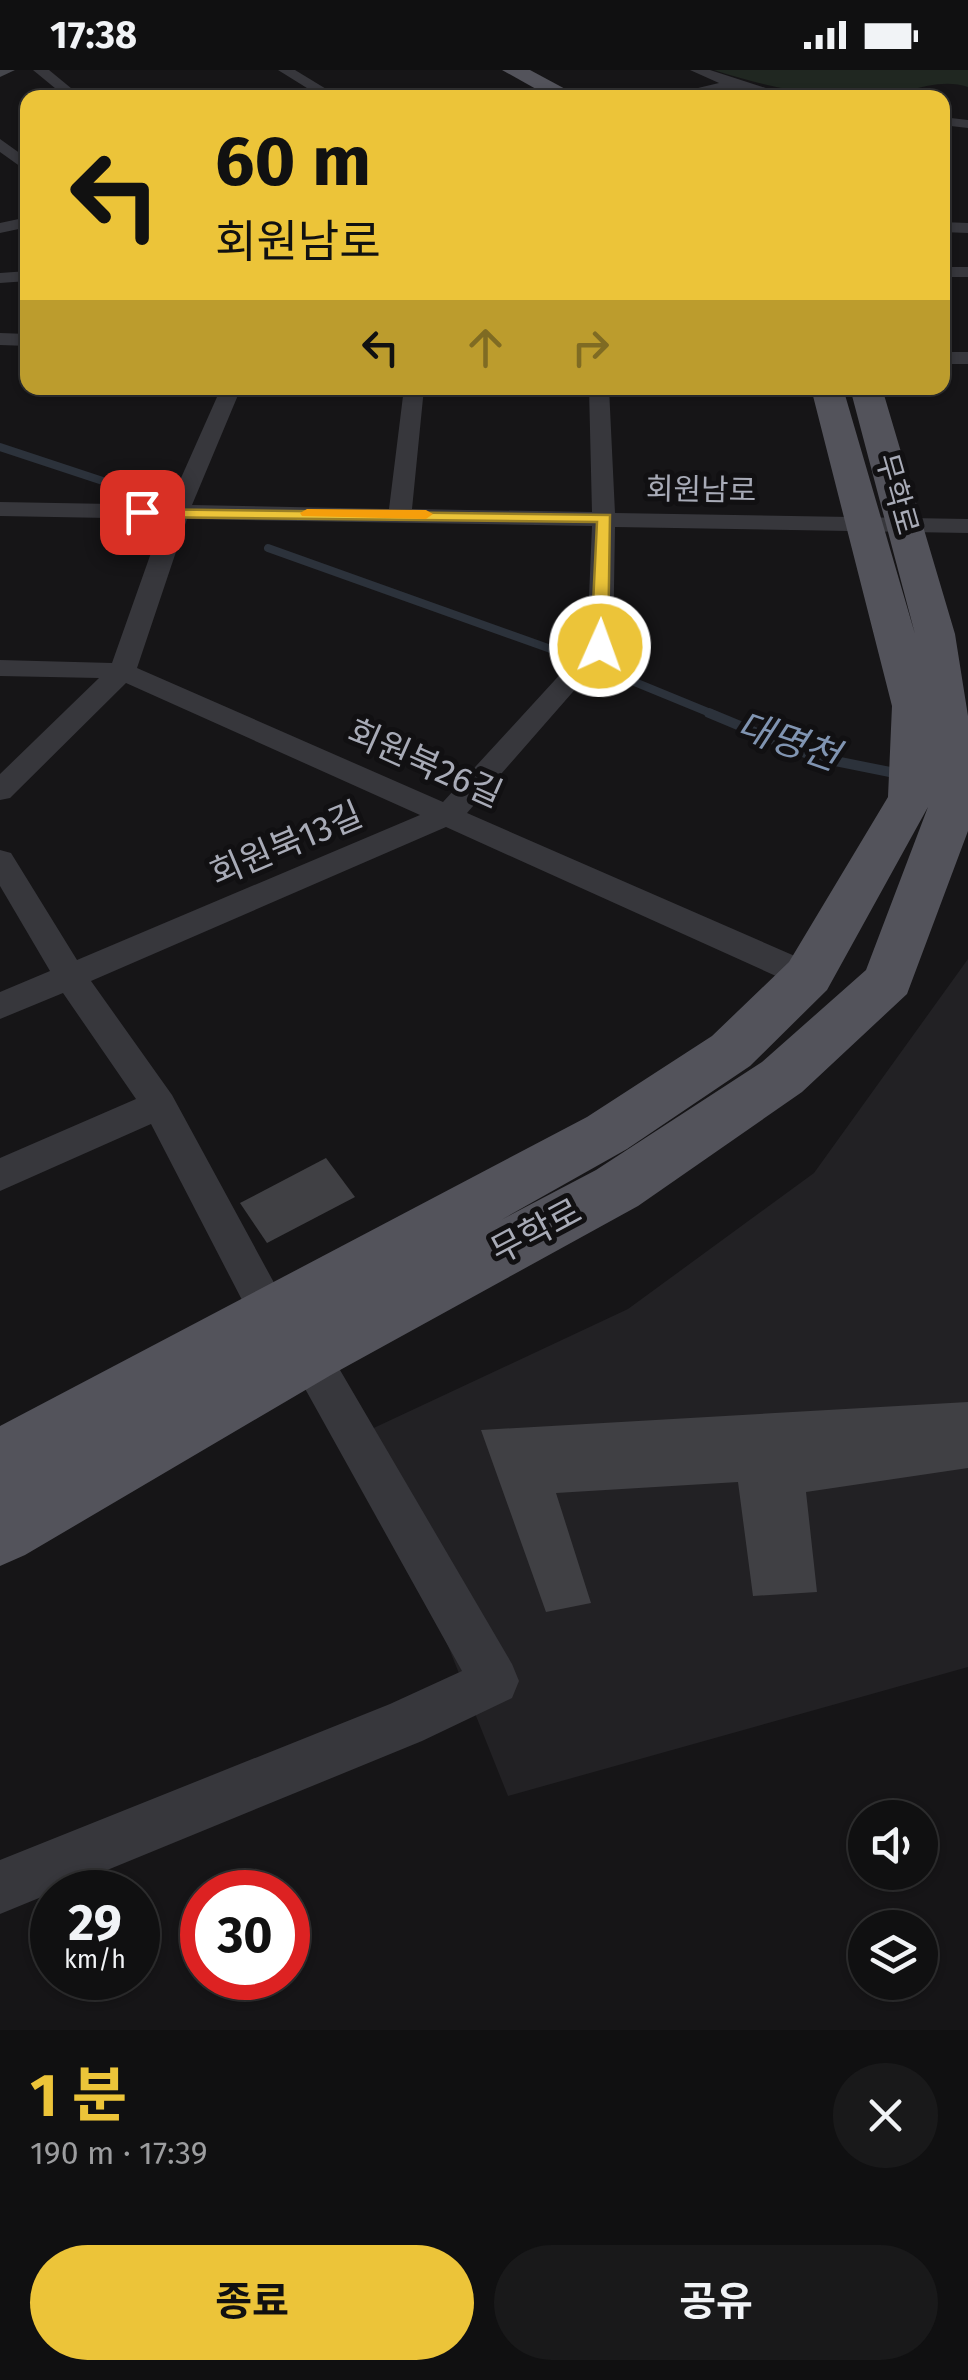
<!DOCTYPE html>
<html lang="ko">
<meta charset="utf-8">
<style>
:root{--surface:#101011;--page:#19191a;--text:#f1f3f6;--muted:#9c9d9f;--line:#303031;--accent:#ecc439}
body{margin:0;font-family:"Fira Sans","Noto Sans KR",sans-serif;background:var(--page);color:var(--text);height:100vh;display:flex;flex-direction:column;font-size:38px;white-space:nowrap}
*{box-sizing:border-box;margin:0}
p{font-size:32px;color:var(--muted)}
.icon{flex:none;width:55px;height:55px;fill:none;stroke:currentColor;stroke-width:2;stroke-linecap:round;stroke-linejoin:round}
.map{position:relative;height:1960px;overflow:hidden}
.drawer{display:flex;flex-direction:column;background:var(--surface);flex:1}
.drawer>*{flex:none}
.guide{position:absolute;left:20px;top:20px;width:930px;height:305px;border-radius:20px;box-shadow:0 2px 8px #0004,0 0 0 2px var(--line);background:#ecc439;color:#111;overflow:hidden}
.buttons{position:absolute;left:848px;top:1730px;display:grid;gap:20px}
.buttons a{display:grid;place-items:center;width:90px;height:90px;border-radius:50%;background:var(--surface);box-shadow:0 2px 8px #0004,0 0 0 2px var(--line);font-size:50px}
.speed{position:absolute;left:30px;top:1800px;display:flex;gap:20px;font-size:50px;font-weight:700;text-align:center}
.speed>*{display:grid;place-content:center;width:130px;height:130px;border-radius:50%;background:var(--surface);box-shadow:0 2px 8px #0004,0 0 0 2px var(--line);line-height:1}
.speed small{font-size:25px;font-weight:400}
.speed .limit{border:15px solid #d22;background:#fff;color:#111}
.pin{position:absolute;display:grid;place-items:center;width:85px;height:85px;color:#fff;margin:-42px;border-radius:20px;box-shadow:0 5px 15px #0006}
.me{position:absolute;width:110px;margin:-55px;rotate:2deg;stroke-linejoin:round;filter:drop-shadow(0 0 8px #0008)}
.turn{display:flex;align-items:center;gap:35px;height:210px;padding:0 30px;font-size:45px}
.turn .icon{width:130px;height:130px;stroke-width:2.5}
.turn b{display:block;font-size:70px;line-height:85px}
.lanes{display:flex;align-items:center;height:95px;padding:0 30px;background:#0003;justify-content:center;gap:50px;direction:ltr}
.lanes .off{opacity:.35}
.round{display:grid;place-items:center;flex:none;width:105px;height:105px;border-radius:52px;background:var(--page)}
.overview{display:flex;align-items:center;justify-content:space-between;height:170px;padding:0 30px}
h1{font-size:60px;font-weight:700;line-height:75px;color:var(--accent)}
.action{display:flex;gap:20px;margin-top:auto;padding:20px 30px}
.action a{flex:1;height:115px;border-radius:60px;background:var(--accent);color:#111;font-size:40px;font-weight:700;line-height:115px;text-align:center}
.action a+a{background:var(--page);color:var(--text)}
.status{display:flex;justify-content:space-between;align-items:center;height:70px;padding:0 50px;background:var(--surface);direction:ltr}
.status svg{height:28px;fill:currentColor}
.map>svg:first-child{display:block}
.built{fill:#222124}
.green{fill:#202721}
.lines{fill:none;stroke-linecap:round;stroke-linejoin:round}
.stream-far1{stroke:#2c323b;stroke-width:8}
.stream{stroke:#2c323b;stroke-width:10}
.building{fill:#404044}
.street{fill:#37373c;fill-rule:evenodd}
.secondary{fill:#45464c;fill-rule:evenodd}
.primary{fill:#53535b;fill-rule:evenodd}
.route{fill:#ecc439;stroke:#997f25;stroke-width:2.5}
.slow{fill:#f59e0b}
.labels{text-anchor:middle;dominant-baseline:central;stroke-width:10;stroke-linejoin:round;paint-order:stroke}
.far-street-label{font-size:30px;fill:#a8abb7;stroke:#111012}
.street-label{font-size:35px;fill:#a8abb7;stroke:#111012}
.water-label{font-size:38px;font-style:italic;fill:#8094b1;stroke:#111012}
</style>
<div class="status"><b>17:38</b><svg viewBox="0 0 49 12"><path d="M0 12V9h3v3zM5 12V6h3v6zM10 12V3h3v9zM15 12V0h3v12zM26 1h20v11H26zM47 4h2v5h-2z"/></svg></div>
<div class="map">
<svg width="968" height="1960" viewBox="0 0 968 1960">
<rect width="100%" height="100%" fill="#161517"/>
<path class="built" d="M 968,889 L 968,1597 L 508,1726 L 363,1363 L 628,1239 L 814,1103 Z"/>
<path class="green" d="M 714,0 L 968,0 L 968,17 C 935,6 902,27 868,28 C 817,28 763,16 714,0 Z"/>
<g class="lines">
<g class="stream-far1">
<path d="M 0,377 L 133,421"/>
<path d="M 268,478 L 562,583"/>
<path d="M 615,604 L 715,645"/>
</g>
<path class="stream" d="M 709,643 L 815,687 L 900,704"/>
</g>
<g class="building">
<path d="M 326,1088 L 355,1127 L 267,1173 L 240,1133 Z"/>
<path d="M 968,1332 L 968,1398 L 806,1422 L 817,1522 L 753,1526 L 738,1412 L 556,1423 L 591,1533 L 546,1542 L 481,1360 Z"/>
</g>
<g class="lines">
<g class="street">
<path d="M 33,0 L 49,0 L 83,28 L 67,28 Z"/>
<path d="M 278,0 L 295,0 L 341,28 L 323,28 Z"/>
<path d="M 690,0 L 710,0 L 797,28 L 762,28 L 734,18 L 687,28 L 656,28 L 719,13 Z"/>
<path d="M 942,47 L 968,50 L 968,58 L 942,55 Z"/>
<path d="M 0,69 L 28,89 L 28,102 L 0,82 Z"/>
<path d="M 28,147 L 28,157 L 0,163 L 0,153 Z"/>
<path d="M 942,152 L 968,153 L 968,163 L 942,162 Z"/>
<rect x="942" y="197" width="26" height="10"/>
<path d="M 28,201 L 28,211 L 0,213 L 0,203 Z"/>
<path d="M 0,263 L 28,264 L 28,276 L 0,275 Z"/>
<rect x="942" y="282" width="26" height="12"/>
<path d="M 221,318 L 241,318 L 192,435 L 389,439 L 404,318 L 424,318 L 412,439 L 592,442 L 589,318 L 609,318 L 615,443 L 968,449 L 968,463 L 615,457 L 613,576 L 467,743 L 820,897 L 825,906 L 820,915 L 808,918 L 796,915 L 446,757 L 91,911 L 172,1025 L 285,1233 L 291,1246 L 285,1259 L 271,1264 L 257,1259 L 151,1054 L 0,1121 L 0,1088 L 136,1029 L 63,923 L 0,949 L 0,922 L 50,901 L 0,816 L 0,780 L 11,783 L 77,890 L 420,745 L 126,613 L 10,728 L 0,730 L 0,704 L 99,608 L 0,606 L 0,590 L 112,593 L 163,449 L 0,446 L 0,432 L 169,435 ZM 187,449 L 592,456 L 587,575 L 443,732 L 137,598 Z"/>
<path d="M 308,1265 L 323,1271 L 512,1594 L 519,1611 L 512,1628 L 422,1671 L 0,1844 L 0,1790 L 390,1634 L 462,1601 L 293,1297 L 287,1284 L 293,1271 Z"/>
</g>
<path class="secondary" d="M 0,0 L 15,0 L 0,7 Z"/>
<g class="primary">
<path d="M 502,0 L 530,0 L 582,28 L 552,28 Z"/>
<path d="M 811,318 L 843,318 L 915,564 L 850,318 L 882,318 L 955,564 L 968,646 L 968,761 L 907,924 L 802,1022 L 638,1136 L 331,1305 L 25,1485 L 0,1496 L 0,1356 L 587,1047 L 712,966 L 789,892 L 888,727 L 892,636 ZM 928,737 L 866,900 L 762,992 L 596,1100 L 501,1150 L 627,1079 L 750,996 L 827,920 Z"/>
</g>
</g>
<path class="route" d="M 136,439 L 610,445 L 608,576 L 600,581 L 591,576 L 597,452 L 142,447 L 136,445 Z"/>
<path class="slow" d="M 307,439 L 426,440 L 433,444 L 426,449 L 302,446 L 300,443 Z"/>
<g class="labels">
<g class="far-street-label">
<text transform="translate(701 420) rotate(1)">회원남로</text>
<text transform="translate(897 424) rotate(74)">무학로</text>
</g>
<g class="street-label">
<text transform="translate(425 693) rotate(24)">회원북26길</text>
<text transform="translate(286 774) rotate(-23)">회원북13길</text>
<text transform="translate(536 1161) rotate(-28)">무학로</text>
</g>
<g class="water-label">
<text transform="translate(788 671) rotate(19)">대명천</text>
</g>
</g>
</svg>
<div class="buttons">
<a><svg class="icon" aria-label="sound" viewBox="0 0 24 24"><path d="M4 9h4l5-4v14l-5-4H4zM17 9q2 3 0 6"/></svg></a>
<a><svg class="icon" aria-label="layers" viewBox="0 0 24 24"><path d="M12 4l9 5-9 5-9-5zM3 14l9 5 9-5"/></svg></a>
</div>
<div class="speed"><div>29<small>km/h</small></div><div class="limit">30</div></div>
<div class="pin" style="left:142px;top:442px;background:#d93025"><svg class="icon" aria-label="arrive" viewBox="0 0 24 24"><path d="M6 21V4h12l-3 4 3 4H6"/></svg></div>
<svg class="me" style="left:600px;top:576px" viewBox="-20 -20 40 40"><circle r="17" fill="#ecc439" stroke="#fff" stroke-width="3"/><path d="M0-11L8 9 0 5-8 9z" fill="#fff"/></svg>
<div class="guide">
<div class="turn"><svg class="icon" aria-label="left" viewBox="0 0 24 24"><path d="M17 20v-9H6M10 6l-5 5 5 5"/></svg><div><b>60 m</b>회원남로</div></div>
<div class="lanes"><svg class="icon" aria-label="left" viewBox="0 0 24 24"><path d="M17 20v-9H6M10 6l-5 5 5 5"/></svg><svg class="icon off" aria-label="ahead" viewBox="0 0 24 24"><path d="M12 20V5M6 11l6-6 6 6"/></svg><svg class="icon off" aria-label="right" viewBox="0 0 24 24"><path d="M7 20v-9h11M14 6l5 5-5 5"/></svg></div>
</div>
</div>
<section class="drawer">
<div class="overview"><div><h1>1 분</h1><p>190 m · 17:39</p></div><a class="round"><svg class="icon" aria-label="close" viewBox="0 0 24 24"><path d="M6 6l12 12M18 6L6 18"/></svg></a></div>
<div class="action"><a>종료</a><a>공유</a></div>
</section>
